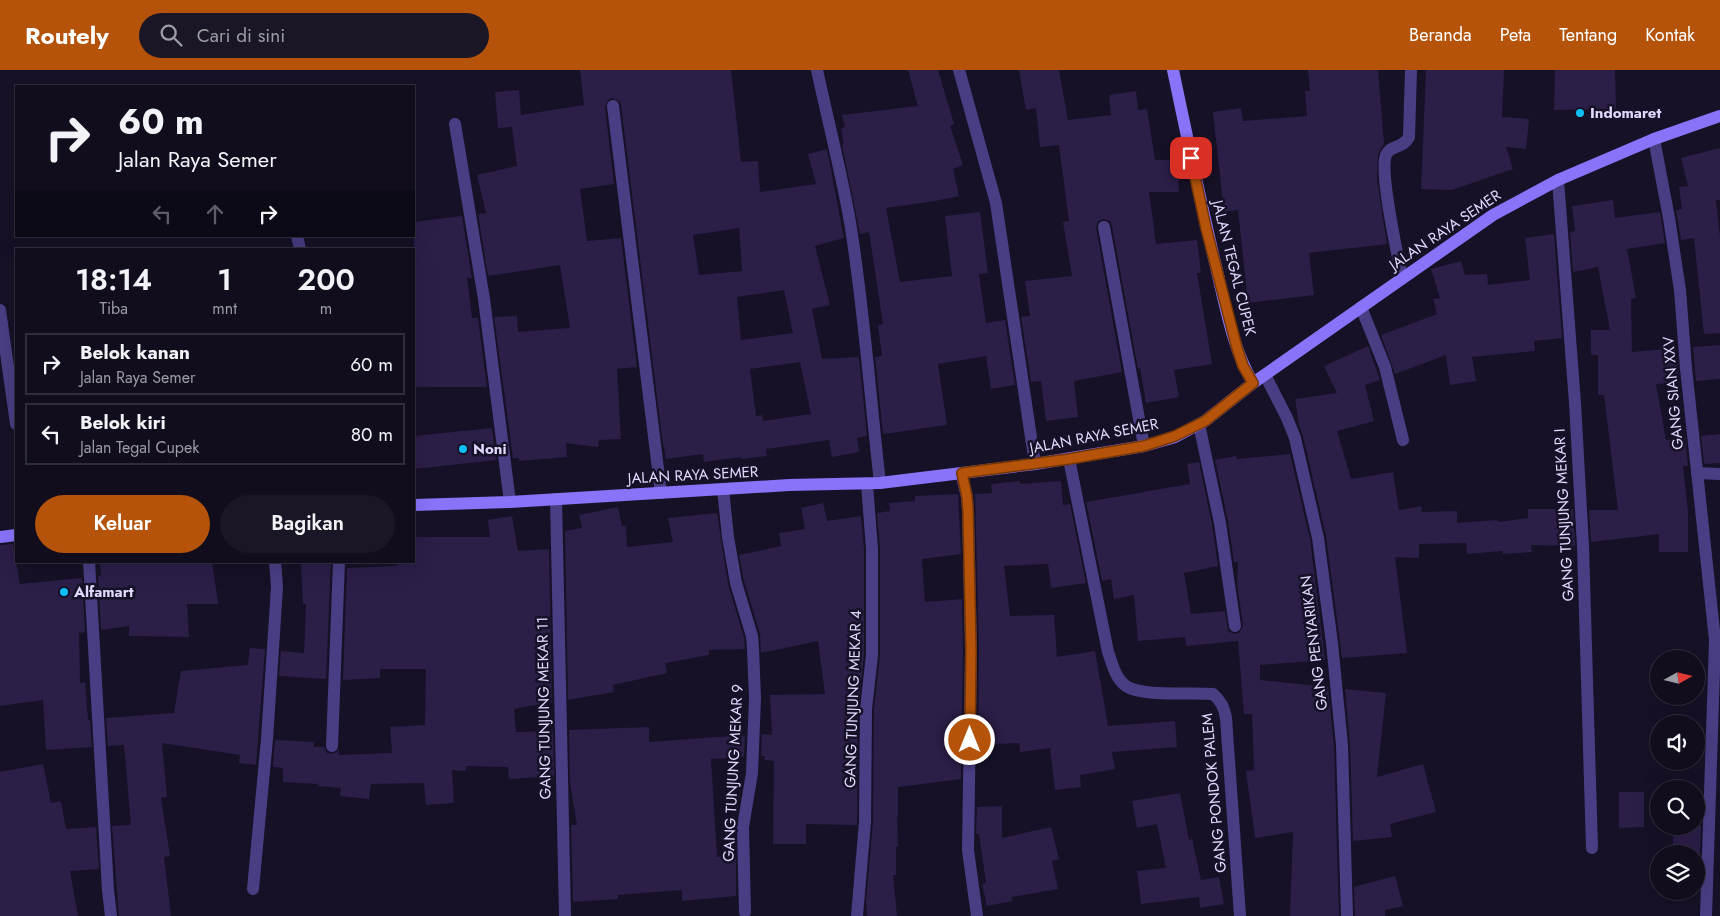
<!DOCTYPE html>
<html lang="id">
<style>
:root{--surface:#110d1d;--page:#1a1626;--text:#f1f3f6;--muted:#9c9ca4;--line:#302d3b;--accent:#b45309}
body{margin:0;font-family:Jost,sans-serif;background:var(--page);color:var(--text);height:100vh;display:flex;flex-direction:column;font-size:19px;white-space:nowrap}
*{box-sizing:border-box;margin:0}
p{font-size:16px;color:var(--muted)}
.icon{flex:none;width:28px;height:28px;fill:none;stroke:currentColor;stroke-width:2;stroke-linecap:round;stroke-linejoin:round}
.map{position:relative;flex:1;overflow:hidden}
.details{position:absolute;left:15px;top:178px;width:400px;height:315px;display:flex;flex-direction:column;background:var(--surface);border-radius:0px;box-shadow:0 5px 20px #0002,0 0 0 1px var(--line)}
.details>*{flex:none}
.banner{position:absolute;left:15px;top:15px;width:400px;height:152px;border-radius:0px;box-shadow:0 5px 20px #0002,0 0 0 1px var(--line);background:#110d1d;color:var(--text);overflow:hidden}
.needle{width:32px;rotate:82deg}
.fabs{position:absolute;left:1650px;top:580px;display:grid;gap:10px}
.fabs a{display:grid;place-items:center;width:55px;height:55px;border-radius:50%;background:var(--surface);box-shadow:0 5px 20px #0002,0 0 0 1px var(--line);font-size:25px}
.pin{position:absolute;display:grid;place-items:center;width:42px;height:42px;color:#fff;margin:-21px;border-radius:10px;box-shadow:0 2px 8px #0006}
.me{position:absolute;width:55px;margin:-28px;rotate:0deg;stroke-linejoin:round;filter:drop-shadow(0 0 4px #0008)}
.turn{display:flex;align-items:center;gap:18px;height:105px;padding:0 20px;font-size:22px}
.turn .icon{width:65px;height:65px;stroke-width:2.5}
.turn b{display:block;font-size:35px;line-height:42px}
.lanes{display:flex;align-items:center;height:48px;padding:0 20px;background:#0003;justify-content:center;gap:25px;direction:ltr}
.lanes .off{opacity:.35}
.eta{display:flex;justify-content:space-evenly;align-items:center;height:85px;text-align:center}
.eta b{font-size:30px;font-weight:600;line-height:35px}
.primary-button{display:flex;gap:10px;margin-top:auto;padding:10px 20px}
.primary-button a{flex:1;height:58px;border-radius:30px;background:var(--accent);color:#fff;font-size:20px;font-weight:600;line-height:58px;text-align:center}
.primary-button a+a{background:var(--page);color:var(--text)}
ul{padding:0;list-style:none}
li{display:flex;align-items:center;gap:15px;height:62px;margin:0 10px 8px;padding:0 10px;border:2px solid var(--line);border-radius:0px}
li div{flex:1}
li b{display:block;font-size:19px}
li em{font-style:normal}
header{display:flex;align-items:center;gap:30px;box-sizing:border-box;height:70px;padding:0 25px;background:var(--accent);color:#fff}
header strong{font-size:24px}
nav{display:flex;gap:28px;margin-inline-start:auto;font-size:18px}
.search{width:350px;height:45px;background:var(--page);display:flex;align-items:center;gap:12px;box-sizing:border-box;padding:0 18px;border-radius:28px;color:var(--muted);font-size:19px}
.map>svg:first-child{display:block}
.building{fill:#2b1e47;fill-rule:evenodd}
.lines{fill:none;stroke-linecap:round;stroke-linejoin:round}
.street{stroke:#493e83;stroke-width:12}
.secondary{stroke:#8873f9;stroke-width:12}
.route-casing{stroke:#753606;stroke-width:12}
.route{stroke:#b45309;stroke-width:9}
.poi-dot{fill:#0dbff4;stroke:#171127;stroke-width:2}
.labels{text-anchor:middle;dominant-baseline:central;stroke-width:5;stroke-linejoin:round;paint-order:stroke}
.poi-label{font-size:15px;font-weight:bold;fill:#e1d8fd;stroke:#171127;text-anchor:start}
.street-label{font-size:15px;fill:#e1d8fd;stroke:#171127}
</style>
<header>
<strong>Routely</strong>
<div class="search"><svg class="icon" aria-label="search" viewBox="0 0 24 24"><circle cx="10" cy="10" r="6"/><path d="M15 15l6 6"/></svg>Cari di sini</div>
<nav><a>Beranda</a><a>Peta</a><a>Tentang</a><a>Kontak</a></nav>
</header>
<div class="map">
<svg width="1720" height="846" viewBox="0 0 1720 846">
<rect width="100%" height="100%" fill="#171127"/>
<g class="building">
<path d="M 580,0 L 731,0 L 741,92 L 758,91 L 760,122 L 816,114 L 808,84 L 827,79 L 844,168 L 815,176 L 830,235 L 812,239 L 822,289 L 859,287 L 867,366 L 857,368 L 859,382 L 832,387 L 829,370 L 766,379 L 767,386 L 741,389 L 741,387 L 704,392 L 703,384 L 666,389 L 662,368 L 621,35 L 619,31 L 612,28 L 608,30 L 605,37 L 614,114 L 580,119 L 587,171 L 621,168 L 637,297 L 617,299 L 621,369 L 599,370 L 598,377 L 566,373 L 567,387 L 519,391 L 519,388 L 513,388 L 494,247 L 517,246 L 518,262 L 570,258 L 560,195 L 488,206 L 478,144 L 486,143 L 477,105 L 517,96 L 512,57 L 498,58 L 495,22 L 519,20 L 521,45 L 584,35 ZM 739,158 L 742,201 L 699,205 L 693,165 ZM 784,220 L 793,263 L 741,270 L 737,227 ZM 800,292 L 811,344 L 763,351 L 762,345 L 756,346 L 750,299 Z"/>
<path d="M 908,0 L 938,0 L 954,54 L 950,56 L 963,95 L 953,99 L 959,126 L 935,131 L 886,138 L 900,212 L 952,206 L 945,146 L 980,142 L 988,203 L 979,204 L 986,253 L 1005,250 L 1015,315 L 991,319 L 986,286 L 938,294 L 947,355 L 883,364 L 875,287 L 882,286 L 878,255 L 883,254 L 869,162 L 860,164 L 842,75 L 844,74 L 841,58 L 845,57 L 842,45 L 918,36 Z"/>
<path d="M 1019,0 L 1059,0 L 1068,50 L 1111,45 L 1109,25 L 1136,21 L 1138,40 L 1147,39 L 1155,90 L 1178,90 L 1179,122 L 1149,122 L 1156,174 L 1197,170 L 1201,203 L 1197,203 L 1212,294 L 1174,300 L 1179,327 L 1146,333 L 1140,298 L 1138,299 L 1112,156 L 1110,151 L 1103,149 L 1098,151 L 1096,158 L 1122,302 L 1074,311 L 1078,347 L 1046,351 L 1041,311 L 1031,312 L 1021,247 L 1030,246 L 1025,211 L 1072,206 L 1063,152 L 1069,151 L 1059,75 L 1040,77 L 1036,38 L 1026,40 Z"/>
<path d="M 1308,0 L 1378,0 L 1384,74 L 1378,84 L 1377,109 L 1387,174 L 1309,183 L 1314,225 L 1248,233 L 1238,140 L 1224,142 L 1213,42 L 1241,38 L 1243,51 L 1307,46 L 1305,21 L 1310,21 Z"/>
<path d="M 1426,0 L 1504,0 L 1502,47 L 1529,49 L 1526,79 L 1506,77 L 1513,99 L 1452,120 L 1421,119 Z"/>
<path d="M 1555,0 L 1615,0 L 1616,39 L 1554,40 Z"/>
<path d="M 1720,78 L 1720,130 L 1716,130 L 1720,167 L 1720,263 L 1704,264 L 1694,168 L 1681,170 L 1676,140 L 1682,139 L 1679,117 L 1688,116 L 1681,88 Z"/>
<path d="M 1613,130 L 1615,148 L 1660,142 L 1665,173 L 1627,179 L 1636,228 L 1631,229 L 1632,282 L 1676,278 L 1679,312 L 1656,314 L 1666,370 L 1685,368 L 1688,396 L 1683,396 L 1688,442 L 1688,482 L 1659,482 L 1659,464 L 1591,472 L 1589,440 L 1618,440 L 1604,325 L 1598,325 L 1598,285 L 1591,285 L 1591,260 L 1610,260 L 1598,197 L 1573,202 L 1570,162 L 1575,161 L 1572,136 Z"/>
<path d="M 462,146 L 472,208 L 467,208 L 472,248 L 478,248 L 487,317 L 414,317 L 414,152 Z"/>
<path d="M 1554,164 L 1562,268 L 1534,271 L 1535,281 L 1472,287 L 1476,311 L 1450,315 L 1446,285 L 1395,304 L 1381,265 L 1437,244 L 1433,229 L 1440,228 L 1431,199 L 1461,191 L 1465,205 L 1487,204 L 1488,215 L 1530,210 L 1525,168 Z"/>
<path d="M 1720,275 L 1720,309 L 1696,311 L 1693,277 Z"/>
<path d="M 1368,276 L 1380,310 L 1365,315 L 1374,351 L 1337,361 L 1351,409 L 1393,402 L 1399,440 L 1421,436 L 1422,442 L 1457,441 L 1457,453 L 1498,450 L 1498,452 L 1528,448 L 1528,439 L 1573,439 L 1575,476 L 1531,475 L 1532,482 L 1503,484 L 1502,481 L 1467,484 L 1466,473 L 1419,474 L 1419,488 L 1395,487 L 1407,583 L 1342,588 L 1326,466 L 1303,366 L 1299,355 L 1295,329 L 1337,323 L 1324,296 Z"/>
<path d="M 492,358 L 496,390 L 414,399 L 414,366 Z"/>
<path d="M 1720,364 L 1720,393 L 1704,394 L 1701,366 Z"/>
<path d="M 1290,384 L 1310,469 L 1325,590 L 1260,595 L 1260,610 L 1328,617 L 1334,676 L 1339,846 L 1290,846 L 1293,762 L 1255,768 L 1246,701 L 1254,700 L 1252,644 L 1244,644 L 1238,571 L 1186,576 L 1185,567 L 1138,571 L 1134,525 L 1114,529 L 1111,509 L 1102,511 L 1086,432 L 1190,414 L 1187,394 L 1199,392 L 1212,454 L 1218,496 L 1184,503 L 1191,544 L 1225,541 L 1228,561 L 1232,563 L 1237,564 L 1242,559 L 1243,555 L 1237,514 L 1238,492 L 1234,492 L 1228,451 L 1215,390 L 1236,386 L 1237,389 Z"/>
<path d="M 1020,411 L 1020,414 L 1061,411 L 1063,435 L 1070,434 L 1086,513 L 1051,518 L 1048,494 L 1004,496 L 1010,546 L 1054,545 L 1057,587 L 1095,581 L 1108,656 L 1175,651 L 1177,677 L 1112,682 L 1115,699 L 1080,705 L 1081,717 L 1055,720 L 1050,678 L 1020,682 L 1019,673 L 978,675 L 979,579 L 975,424 L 992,423 L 991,414 Z"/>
<path d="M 958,424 L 961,484 L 922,489 L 925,532 L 962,529 L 963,579 L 961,709 L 898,717 L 898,746 L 897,746 L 898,776 L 896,777 L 896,805 L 893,805 L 897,846 L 867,846 L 866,830 L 873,752 L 874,639 L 880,585 L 880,479 L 877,443 L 890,441 L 889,433 L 915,431 L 915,426 Z"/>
<path d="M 823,433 L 827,451 L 861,446 L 864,479 L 864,585 L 858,639 L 857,755 L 806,754 L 806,774 L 773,774 L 774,691 L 764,690 L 765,686 L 761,686 L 762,664 L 772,665 L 770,625 L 825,624 L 818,571 L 761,583 L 760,564 L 744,511 L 739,485 L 781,476 L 779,463 L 805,459 L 801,438 Z"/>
<path d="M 618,437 L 622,456 L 626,456 L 627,477 L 673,472 L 668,448 L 717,443 L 728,514 L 744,568 L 745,579 L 709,580 L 709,585 L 665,593 L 667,603 L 613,615 L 614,622 L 568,630 L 565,461 L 582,458 L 579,445 Z"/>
<path d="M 512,446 L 518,481 L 549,479 L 552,632 L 514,639 L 516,662 L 553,661 L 554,706 L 509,709 L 508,697 L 466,696 L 466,701 L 452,700 L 454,733 L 426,735 L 424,713 L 371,714 L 369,729 L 340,726 L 341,718 L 318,716 L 318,714 L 283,712 L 283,698 L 273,697 L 275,670 L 314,672 L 314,677 L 324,677 L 327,683 L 331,684 L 335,683 L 339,680 L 339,685 L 392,683 L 390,657 L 425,655 L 426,599 L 380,599 L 380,608 L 343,610 L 347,498 L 397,496 L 397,491 L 414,491 L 414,467 L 490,467 L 488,450 Z"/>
<path d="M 13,474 L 20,514 L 82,508 L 85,562 L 79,563 L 80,613 L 85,612 L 88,650 L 90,650 L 92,677 L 46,680 L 43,630 L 0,636 L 0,475 Z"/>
<path d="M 123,491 L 212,491 L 218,534 L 187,534 L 189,567 L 129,566 L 129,556 L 101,560 L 98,506 L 101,506 L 100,494 Z"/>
<path d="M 331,491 L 326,609 L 279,606 L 281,581 L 304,583 L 306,534 L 303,534 L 301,493 Z"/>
<path d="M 250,578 L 265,579 L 256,695 L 239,693 L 240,685 L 162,673 L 167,727 L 161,728 L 170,786 L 164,787 L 171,846 L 119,846 L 112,756 L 131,755 L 124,675 L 108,676 L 106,648 L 174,643 L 181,601 L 248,595 Z"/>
<path d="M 1345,619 L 1386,623 L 1377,707 L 1423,694 L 1436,742 L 1390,754 L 1392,767 L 1353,771 L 1350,675 Z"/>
<path d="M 649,657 L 649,672 L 745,665 L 744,687 L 711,689 L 717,787 L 736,785 L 736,826 L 682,831 L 682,820 L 618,825 L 618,829 L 573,832 L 571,755 L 577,755 L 570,713 L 569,660 Z"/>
<path d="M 43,694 L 51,733 L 61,731 L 66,759 L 96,757 L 99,799 L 70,801 L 78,846 L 0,846 L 0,702 Z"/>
<path d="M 1619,722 L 1644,722 L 1644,757 L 1619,758 Z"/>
<path d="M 1180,723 L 1189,770 L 1192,769 L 1201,810 L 1219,807 L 1224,834 L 1200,838 L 1199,827 L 1141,834 L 1137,801 L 1166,798 L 1157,754 L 1137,758 L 1132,731 Z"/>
<path d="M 1002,736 L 1002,768 L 1051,757 L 1059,789 L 1052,791 L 1058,819 L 1012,827 L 1012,831 L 987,836 L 982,814 L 986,813 L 979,764 L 976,764 L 977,737 Z"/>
<path d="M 1674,756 L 1701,756 L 1700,784 L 1672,784 Z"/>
<path d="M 1395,806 L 1403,836 L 1385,840 L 1385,846 L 1355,846 L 1354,817 Z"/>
</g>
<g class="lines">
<g class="street">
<path d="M 817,0 C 828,51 841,101 850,152 C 864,238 870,326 880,413"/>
<path d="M 959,0 L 996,133 L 1035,394"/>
<path d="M 613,36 L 661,423"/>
<path d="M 455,54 L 484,229 L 510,432"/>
<path d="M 1654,69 L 1669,148 L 1680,220 L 1686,298 L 1715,570 L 1706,846"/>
<path d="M 1558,110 L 1575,333 L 1583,476 L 1592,778"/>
<path d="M 1104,157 L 1144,376"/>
<path d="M 297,166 L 300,179"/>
<path d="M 1402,208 C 1398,186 1379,102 1386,85 C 1390,75 1403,79 1409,67 L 1411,0"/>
<path d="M 1361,237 L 1385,297 L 1403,370"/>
<path d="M 0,240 L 16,354"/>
<path d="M 1265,305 L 1287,348 L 1295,368 L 1318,468 L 1332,573 L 1342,675 L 1347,846"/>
<path d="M 1199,354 L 1220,453 L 1235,556"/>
<path d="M 1069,389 L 1108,582 C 1112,593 1115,608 1126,616 C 1142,627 1192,622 1213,624 C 1221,631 1224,637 1226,648 L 1240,846"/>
<path d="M 961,403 L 967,427 L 968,441 L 971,579 L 968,780 L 977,846"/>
<path d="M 1697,403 L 1720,404"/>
<path d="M 723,419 L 728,467 L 736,513 L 752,566 L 753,579 L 755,628 L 752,703 L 743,757 L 745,842"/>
<path d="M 556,429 L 565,846"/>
<path d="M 89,491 L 108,820 L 111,846"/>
<path d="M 332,676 L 339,491"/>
<path d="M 253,819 L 267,669 L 277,517 L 275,491"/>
<path d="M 857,846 L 865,752 L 866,639 L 872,585 L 872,479 L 867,414"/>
</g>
<g class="secondary">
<path d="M 1173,0 C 1187,67 1201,134 1217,201 C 1226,239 1233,279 1253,313"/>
<path d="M 414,435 L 510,432 L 789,415 L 880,413 L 1035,394 L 1144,376 L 1175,367 L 1205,351 L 1253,313 L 1493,145 L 1558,110 L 1654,69 L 1720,46"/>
<path d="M 0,467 L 16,465"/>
</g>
</g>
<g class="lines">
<defs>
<path id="route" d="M 970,670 L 971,579 L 968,441 L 967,427 L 962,403 L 1069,389 L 1144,376 L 1175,366 L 1205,351 L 1253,313 L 1243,296 L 1237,278 L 1206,158 L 1191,88"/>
</defs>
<use href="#route" class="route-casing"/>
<use href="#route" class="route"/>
</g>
<g class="poi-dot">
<circle cx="1580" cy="43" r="5"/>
<circle cx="463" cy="379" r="5"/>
<circle cx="64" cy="522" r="5"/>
</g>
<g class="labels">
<g class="poi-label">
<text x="1590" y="43">Indomaret</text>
<text x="473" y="379">Noni</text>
<text x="74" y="522">Alfamart</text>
</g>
<g class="street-label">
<text transform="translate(1445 160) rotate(-34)">JALAN RAYA SEMER</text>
<text transform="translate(1234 198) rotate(76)">JALAN TEGAL CUPEK</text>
<text transform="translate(1673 323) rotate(-95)">GANG SIAN XXV</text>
<text transform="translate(1094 366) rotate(-11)">JALAN RAYA SEMER</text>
<text transform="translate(693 405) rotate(-3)">JALAN RAYA SEMER</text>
<text transform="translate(1564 445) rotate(-93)">GANG TUNJUNG MEKAR I</text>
<text transform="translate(1314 573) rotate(-97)">GANG PENYARIKAN</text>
<text transform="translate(853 629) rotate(-88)">GANG TUNJUNG MEKAR 4</text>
<text transform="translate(544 638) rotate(-91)">GANG TUNJUNG MEKAR 11</text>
<text transform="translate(733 703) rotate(-87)">GANG TUNJUNG MEKAR 9</text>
<text transform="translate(1214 723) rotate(-95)">GANG PONDOK PALEM</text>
</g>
</g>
</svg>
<div class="fabs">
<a><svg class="needle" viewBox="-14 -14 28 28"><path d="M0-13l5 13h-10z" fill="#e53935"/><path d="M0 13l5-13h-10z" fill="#9c9ca4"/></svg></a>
<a><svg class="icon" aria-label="sound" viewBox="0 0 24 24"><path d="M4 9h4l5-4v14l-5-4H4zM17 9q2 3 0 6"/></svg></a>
<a><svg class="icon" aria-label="search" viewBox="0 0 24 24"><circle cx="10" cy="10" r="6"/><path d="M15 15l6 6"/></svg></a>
<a><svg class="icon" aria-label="layers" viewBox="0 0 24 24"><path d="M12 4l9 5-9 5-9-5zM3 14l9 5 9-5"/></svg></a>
</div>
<div class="pin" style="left:1191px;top:88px;background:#d93025"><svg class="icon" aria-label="arrive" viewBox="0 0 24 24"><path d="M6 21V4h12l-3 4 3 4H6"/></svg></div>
<svg class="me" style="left:970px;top:670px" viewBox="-20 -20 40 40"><circle r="17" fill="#b45309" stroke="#fff" stroke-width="3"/><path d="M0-11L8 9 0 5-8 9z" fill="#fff"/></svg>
<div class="banner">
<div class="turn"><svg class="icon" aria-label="right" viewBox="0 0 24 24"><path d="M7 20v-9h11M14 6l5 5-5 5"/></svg><div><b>60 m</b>Jalan Raya Semer</div></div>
<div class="lanes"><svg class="icon off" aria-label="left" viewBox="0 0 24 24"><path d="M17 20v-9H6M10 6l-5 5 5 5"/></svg><svg class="icon off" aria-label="ahead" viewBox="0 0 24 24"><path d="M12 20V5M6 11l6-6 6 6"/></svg><svg class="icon" aria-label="right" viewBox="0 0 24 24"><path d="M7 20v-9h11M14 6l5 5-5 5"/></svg></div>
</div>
<section class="details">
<div class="eta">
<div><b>18:14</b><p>Tiba</p></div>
<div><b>1</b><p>mnt</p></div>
<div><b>200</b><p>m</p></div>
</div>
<ul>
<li><svg class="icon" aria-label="right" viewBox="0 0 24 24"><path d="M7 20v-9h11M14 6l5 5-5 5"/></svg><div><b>Belok kanan</b><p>Jalan Raya Semer</p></div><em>60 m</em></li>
<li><svg class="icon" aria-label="left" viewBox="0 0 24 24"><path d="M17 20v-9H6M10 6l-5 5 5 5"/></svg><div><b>Belok kiri</b><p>Jalan Tegal Cupek</p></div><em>80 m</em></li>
</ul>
<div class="primary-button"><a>Keluar</a><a>Bagikan</a></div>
</section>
</div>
